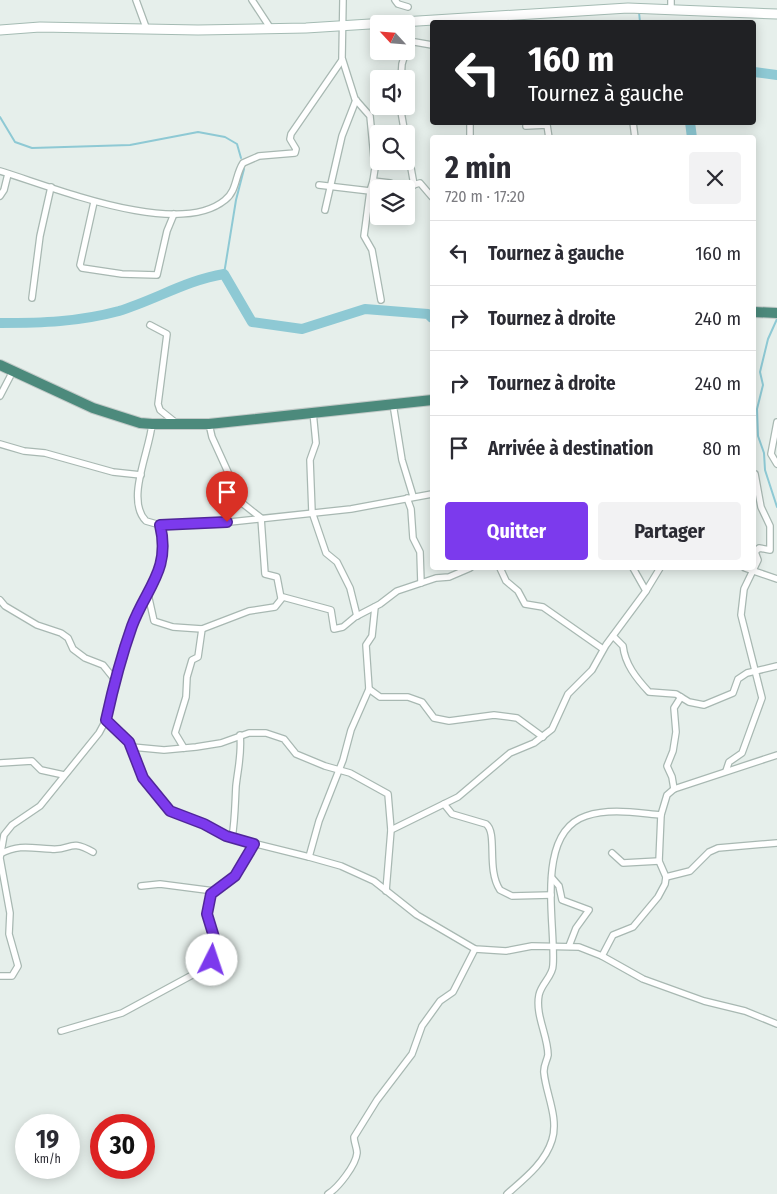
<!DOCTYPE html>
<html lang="fr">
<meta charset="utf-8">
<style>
:root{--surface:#fff;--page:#f2f2f3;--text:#2b2b33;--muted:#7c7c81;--line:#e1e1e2;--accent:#7c3aed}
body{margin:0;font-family:"Fira Sans Condensed",sans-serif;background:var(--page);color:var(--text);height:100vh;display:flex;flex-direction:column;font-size:19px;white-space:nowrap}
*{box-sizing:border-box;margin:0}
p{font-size:16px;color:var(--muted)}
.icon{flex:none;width:28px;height:28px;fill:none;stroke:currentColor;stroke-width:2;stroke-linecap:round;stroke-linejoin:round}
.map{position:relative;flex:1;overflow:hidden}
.drawer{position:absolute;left:430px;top:135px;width:326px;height:435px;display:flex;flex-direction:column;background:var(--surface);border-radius:5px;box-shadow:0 2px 12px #0003}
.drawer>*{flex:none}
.guide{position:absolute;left:430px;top:20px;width:326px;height:105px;border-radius:5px;box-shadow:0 2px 12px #0003;background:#202124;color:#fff;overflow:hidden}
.needle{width:32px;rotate:296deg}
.buttons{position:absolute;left:370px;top:15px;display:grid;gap:10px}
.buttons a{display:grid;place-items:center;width:45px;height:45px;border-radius:5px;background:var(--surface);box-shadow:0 2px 12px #0003;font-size:25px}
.speed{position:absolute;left:15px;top:1114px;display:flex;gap:10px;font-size:25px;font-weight:700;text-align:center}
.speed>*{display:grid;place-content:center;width:65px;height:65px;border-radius:50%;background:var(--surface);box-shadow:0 2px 12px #0003;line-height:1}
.speed small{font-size:12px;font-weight:400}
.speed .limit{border:8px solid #d22;background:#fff;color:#111}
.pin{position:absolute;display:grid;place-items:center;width:42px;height:42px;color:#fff;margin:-51px -21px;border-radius:50% 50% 50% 0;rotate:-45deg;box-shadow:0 0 5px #0007}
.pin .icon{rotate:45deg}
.me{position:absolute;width:55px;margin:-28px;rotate:4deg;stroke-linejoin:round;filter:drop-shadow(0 0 4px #0008)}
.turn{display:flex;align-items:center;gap:18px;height:105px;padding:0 15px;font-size:22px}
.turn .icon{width:65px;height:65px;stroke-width:2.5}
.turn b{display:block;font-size:35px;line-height:42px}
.round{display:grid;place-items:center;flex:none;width:52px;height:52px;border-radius:5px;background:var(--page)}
.summary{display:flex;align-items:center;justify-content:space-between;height:85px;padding:0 15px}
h1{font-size:30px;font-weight:700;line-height:38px}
.button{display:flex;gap:10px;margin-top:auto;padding:10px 15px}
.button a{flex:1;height:58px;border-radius:5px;background:var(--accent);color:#fff;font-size:20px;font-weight:700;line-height:58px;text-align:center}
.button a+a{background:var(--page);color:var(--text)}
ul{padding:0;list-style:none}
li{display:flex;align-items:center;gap:15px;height:65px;padding:0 15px;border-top:1px solid var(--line)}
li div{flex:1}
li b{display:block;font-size:19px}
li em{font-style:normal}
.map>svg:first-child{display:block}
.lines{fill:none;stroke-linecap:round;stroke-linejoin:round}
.stream{stroke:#8ec9d4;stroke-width:2}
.river{stroke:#8ec9d4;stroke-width:10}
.minor-casing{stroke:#a8b8b2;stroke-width:8}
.secondary-casing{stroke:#a4bbb3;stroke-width:11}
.trunk-casing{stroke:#c2cac8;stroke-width:12}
.minor{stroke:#fff;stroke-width:5.5}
.secondary{stroke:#fff;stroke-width:9}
.trunk{stroke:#4c8a7c;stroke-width:10}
.route-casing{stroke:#51269a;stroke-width:12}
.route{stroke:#7c3aed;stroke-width:9}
</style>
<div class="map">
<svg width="777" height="1194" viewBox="0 0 777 1194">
<rect width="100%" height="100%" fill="#e6efeb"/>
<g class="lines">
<g class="stream">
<path d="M 639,12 L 640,22"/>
<path d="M 0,117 L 15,142 L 32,148 L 130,145 L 198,132 L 225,137 L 237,144 L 241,158"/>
<path d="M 224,274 L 236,200 L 244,169"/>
<path d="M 777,319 L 768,339 L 760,372 L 763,385 L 757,409 L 758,436 L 764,453 L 765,470 L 777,507"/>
</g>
<g class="river">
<path d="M 754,72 L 777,75"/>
<path d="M 690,122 L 692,138"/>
<path d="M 0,323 C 42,323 78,322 119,311 C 155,300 187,280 224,274 L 252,322 L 302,329 L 365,309 L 428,314 L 432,318"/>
</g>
<defs>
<g id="minor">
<path d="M 136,0 L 147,30"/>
<path d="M 252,0 L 271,29"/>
<path d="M 343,0 L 342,58 L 355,99 L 370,116 L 375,168 L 373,181"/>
<path d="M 395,0 L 398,4 L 408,7"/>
<path d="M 671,0 L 671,8"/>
<path d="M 409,41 L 432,45"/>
<path d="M 401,79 L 402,64 L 409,41 L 408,20"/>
<path d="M 400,106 L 414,185"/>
<path d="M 633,122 L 635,138"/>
<path d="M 526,126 L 547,125 L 549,138"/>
<path d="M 470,138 L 470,122"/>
<path d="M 0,171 C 53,187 178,239 225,200 C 237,191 235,175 243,163 L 259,156 L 295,153 L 296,149 L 290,139 L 291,134 L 342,60"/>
<path d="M 319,185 L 370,191 L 373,181 L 390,183 L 402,188 L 420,183 L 432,197"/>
<path d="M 370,191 L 364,236 L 372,250 L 381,300"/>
<path d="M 0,196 L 4,190 L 8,174"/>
<path d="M 94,202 L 80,265 L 82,268 L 122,274 L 157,275 L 167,231 L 174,214"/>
<path d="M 325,210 L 342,136 L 356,100"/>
<path d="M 32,298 L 40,236 L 51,187"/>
<path d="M 150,325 L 167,334 L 158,404 L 160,410 L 175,422"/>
<path d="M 0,396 L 13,371"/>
<path d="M 393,404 L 402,460 L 413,496"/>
<path d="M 313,412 L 316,443 L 310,460 L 312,512 L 326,553 L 337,562 L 350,588 L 357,616"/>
<path d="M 777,422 L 771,454 L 777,464"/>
<path d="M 209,424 L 212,437 L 242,503 L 261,518 L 265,574 L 277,577 L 281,598"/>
<path d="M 0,444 L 24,451 L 45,453 L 113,472 L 141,475"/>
<path d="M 407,498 L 411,509 L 413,538 L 420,552 L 421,583"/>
<path d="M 160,525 L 179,523 L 211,524 L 351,509 L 432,494"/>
<path d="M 500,568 L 506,581 L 518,591 L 525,604 L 543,607 L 603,649"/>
<path d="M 745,568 L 777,579"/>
<path d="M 646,591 L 660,568"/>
<path d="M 148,594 L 154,621 L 173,627 L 202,629 L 249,611 L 275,607 L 283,597 L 331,610 L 334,629 L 343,627 L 355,617 L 380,604 L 397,591 L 436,578 L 449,577 L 470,568"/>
<path d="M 0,600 L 5,606 L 37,625 L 61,633 L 68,638 L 73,649 L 85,658 L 103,665 L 115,680"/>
<path d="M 613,636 L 623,646 C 625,664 636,678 649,692 L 676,694 L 689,702 L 704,705 L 733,693 L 738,679 L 747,673 L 777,666"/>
<path d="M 369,689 L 380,697 L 408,697 L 422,702 L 434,718 L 449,721 L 494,715 L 517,718 L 543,737"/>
<path d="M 106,720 L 129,742 L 143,778 L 165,806 L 176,814 L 204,824 L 232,838 L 309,857 L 341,866 L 374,881 L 417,915 L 475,949 L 506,951 L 532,946 L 579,947 L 602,956 L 643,979 L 704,1001 L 745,1011 L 777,1024"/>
<path d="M 132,747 L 164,750 L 196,747 L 221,743 L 249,733 L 266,733 L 284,739 L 296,754 L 325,766 L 350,773 L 388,794 L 391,830"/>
<path d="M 184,748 L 175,733 L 186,697 L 187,677 L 192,660 L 198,657 L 202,629"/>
<path d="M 0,763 L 32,761 L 41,770 L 64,775"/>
<path d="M 726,771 L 729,762 L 742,753 L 762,698 L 741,615 L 744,589 L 758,560 L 755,552 L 759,548 L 770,550 L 770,526 L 761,507 L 755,474"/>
<path d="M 674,789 L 672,777 L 667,766 L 673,751 L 676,732 L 674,708 L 681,697"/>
<path d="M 444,804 L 452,814 L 486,824 C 498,833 486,869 500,890 L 512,896 L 551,895"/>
<path d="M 232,838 C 235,821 235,804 236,786 C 238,768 242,753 240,735"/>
<path d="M 612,853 L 623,863 L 659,861"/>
<path d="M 0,854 C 19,844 31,848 51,849 C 72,851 68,838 93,852"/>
<path d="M 309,857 L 319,821 L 343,760 L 351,730 L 369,689 L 366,645 L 372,636 L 375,607"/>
<path d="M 666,877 L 690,871 L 709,852 L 718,848 L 777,843"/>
<path d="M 552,878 L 559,886 L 562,900 L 589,910 L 576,928 L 569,946"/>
<path d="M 141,886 L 160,884 L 214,891"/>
<path d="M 386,891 L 391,830 L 458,797 L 510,753 L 534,743 L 552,729 L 568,694 L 592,670 L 606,645 L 646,591 L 633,568"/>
<path d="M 602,956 L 613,935 L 633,927 L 658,897 L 665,884 L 666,877 L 659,861 L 661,815 L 667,795 L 674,789 L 777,755"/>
<path d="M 0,976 L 12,976 L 18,966 L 9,934 L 10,913 L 0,858 L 4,835 L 12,825 L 40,806 L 99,733 L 106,720 L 115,680 L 132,626 L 155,579 L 163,555 L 164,547 L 160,525 L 146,521 C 125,500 150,450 152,424"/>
<path d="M 61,1031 L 122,1013 L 207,967 L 212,960 L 214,937 L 207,914 L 211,894 L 235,876 L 255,844"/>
<path d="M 328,1194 C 338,1188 356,1165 357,1153 C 357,1148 354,1142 354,1137 L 377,1100 L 412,1054 L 422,1026 L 440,1001 L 453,992 L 475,949"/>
<path d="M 507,1194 C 524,1179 545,1163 552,1140 C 559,1118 546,1094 544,1073 C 543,1066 547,1061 548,1055 C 548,1036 535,1015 539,995 C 541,984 553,976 553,965 C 556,925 534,833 586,816 C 610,808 637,813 661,815"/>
</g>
<path id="secondary" d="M 0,30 L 40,27 L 198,30 L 306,28 L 628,8 L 777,14"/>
<g id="trunk">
<path d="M 754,312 L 777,313"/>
<path d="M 0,365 L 93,408 L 140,423 L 152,424 L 209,424 L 432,400"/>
</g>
</defs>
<use href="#minor" class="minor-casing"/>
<use href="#secondary" class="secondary-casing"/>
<use href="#trunk" class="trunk-casing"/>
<use href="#minor" class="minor"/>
<use href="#secondary" class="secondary"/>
<use href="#trunk" class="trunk"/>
</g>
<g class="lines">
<defs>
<path id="route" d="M 212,960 L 214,937 L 207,914 L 211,894 L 235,876 L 254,844 L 226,836 L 204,824 L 170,811 L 143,778 L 129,742 L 106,720 C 113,688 121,657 132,626 C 146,588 171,570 160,525 L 227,522"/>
</defs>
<use href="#route" class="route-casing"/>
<use href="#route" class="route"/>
</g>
</svg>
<div class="buttons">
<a><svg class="needle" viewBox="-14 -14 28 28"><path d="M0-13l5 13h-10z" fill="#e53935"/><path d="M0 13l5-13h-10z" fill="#7c7c81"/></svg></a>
<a><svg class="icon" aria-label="sound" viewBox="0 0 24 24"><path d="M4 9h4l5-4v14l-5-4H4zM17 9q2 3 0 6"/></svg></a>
<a><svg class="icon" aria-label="search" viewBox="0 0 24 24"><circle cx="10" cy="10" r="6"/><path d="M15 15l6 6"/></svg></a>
<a><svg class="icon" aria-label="layers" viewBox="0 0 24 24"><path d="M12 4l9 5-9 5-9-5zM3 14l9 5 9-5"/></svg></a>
</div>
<div class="speed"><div>19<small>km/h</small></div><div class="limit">30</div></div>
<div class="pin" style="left:227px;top:522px;background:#d93025"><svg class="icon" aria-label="arrive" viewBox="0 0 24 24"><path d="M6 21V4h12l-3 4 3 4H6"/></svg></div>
<svg class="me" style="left:212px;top:960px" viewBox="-20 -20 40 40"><circle r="19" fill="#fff"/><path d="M0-13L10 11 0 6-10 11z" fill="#7c3aed"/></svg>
<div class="guide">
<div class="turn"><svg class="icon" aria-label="left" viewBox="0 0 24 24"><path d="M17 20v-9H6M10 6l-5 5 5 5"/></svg><div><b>160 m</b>Tournez à gauche</div></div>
</div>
<section class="drawer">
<div class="summary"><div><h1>2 min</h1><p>720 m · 17:20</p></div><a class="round"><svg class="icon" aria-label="close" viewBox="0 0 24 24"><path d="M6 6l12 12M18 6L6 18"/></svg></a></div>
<ul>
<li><svg class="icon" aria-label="left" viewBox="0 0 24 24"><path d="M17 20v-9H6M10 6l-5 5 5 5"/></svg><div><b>Tournez à gauche</b></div><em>160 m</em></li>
<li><svg class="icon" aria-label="right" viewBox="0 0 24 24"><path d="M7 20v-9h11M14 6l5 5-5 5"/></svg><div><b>Tournez à droite</b></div><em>240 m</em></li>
<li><svg class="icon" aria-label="right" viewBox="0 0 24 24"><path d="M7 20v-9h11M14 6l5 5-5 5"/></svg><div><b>Tournez à droite</b></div><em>240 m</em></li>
<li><svg class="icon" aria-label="arrive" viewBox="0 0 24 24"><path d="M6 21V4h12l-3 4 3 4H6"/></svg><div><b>Arrivée à destination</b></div><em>80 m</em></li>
</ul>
<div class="button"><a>Quitter</a><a>Partager</a></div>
</section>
</div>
